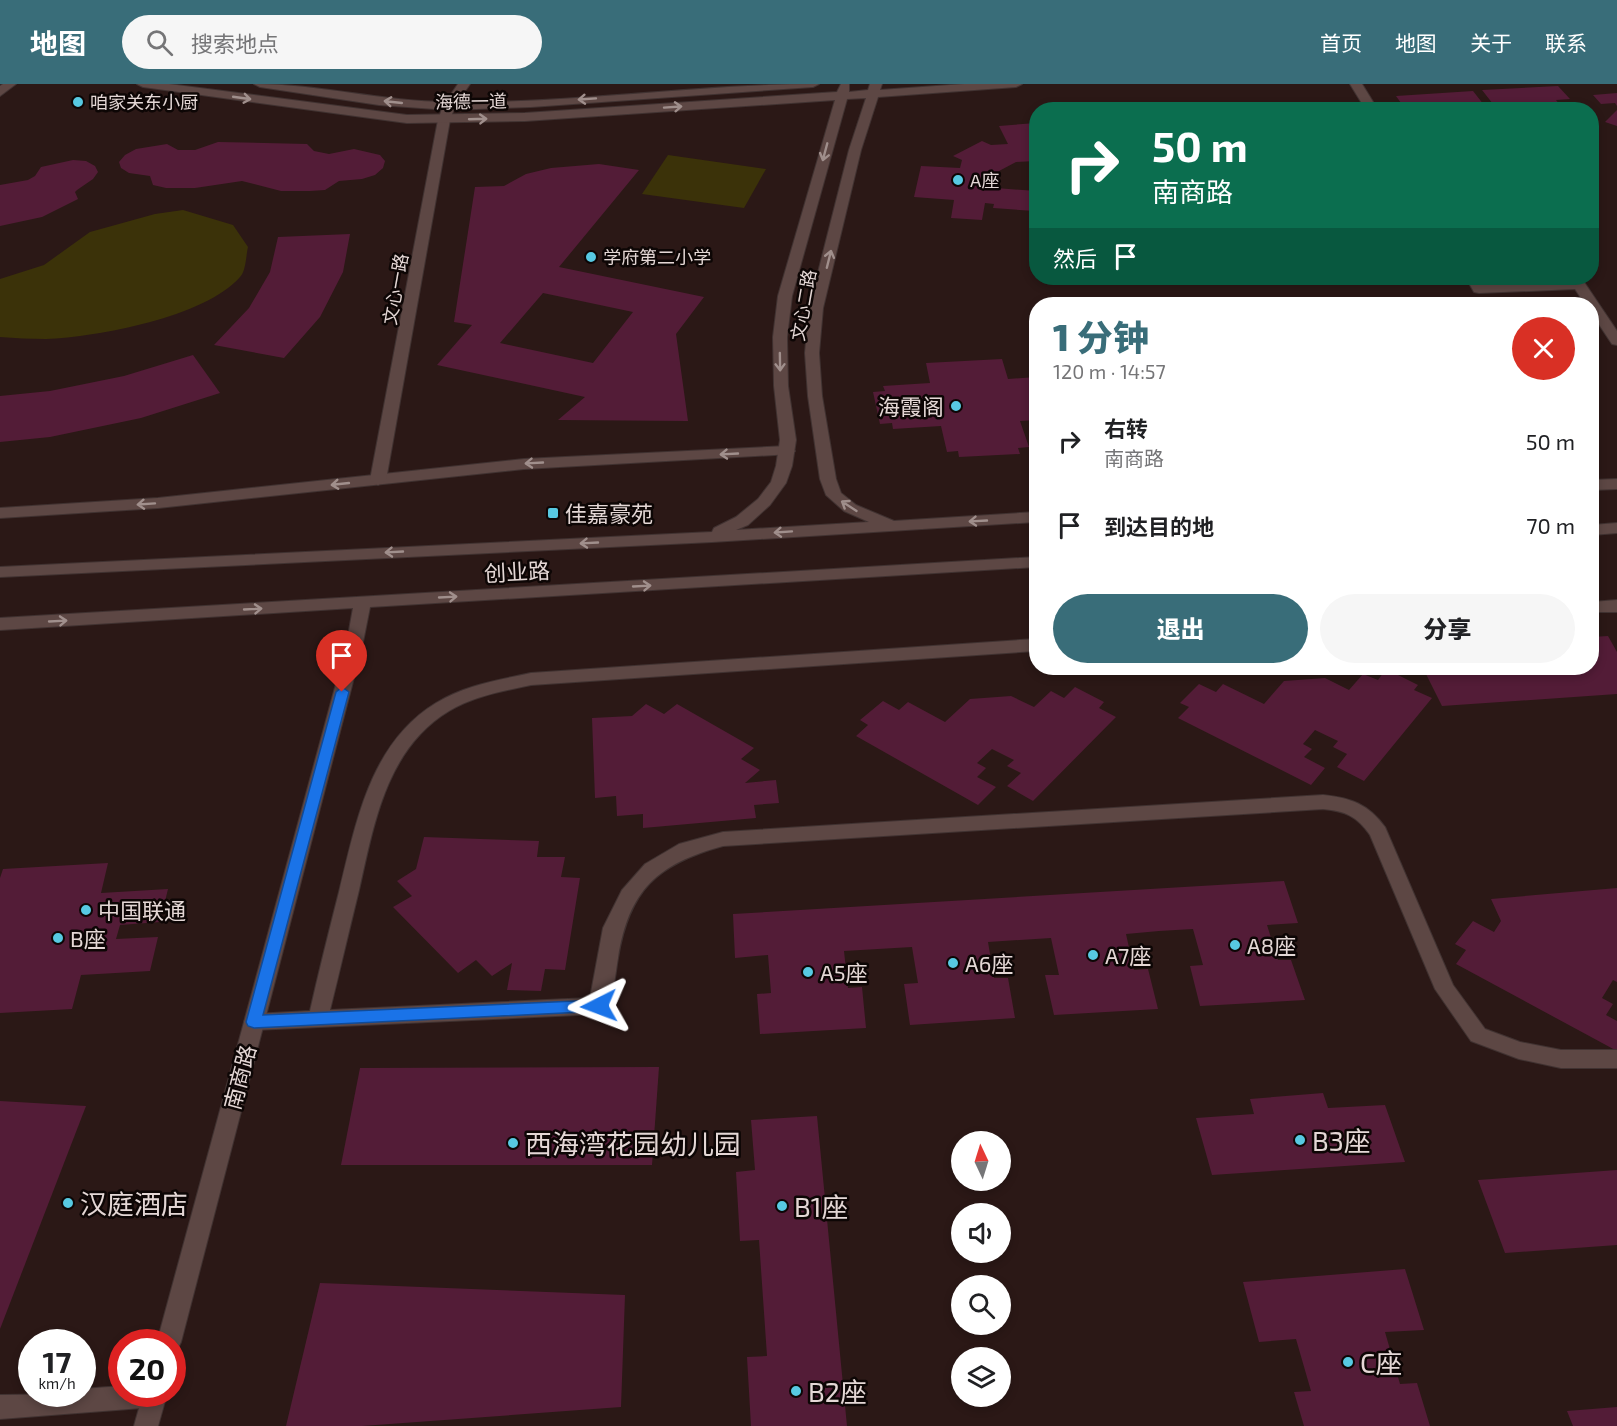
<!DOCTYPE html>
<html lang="zh">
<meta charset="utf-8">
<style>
:root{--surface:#fff;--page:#f6f6f6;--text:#202124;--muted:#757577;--accent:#396d79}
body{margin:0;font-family:"Exo 2","Noto Sans SC",sans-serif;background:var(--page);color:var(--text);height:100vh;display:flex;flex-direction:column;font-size:22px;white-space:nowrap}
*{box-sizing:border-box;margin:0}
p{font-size:20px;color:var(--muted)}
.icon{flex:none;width:33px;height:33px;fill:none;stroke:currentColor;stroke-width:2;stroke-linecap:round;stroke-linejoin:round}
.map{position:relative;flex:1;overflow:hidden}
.details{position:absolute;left:1029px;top:213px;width:570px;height:378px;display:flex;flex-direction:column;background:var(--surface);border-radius:24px;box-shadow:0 3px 9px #0003}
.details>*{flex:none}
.top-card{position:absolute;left:1029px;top:18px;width:570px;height:183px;border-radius:24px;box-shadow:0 3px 9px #0003;background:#0b6e4f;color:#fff;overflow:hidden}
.needle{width:39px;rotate:356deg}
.fabs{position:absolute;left:951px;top:1047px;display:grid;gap:12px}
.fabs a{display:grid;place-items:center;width:60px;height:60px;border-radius:50%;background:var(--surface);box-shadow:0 3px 9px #0003;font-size:30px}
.speed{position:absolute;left:18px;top:1245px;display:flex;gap:12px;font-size:30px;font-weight:700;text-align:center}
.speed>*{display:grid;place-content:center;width:78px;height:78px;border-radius:50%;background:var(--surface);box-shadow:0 3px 9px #0003;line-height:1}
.speed small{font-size:15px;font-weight:400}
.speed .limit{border:9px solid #d22;background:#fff;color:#111}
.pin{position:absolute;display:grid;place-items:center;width:51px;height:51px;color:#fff;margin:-62px -26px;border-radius:50% 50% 50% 0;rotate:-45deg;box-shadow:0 0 6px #0007}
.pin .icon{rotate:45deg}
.me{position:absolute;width:66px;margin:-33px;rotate:267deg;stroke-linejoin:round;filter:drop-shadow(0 0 4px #0008)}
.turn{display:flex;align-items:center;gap:21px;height:126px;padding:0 24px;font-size:27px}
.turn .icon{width:78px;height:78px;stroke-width:2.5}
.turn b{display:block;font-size:42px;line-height:51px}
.then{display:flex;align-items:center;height:57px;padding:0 24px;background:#0003;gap:12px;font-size:22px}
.round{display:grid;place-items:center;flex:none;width:63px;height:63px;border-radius:32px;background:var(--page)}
.headline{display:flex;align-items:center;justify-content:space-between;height:102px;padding:0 24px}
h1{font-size:36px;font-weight:800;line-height:45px;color:var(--accent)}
.primary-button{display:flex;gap:12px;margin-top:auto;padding:12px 24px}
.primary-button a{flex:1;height:69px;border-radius:36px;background:var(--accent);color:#fff;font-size:24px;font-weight:800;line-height:69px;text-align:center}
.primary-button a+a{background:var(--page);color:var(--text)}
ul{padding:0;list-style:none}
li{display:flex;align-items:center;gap:18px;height:84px;padding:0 24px}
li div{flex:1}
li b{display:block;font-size:22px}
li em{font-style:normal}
header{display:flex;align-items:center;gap:36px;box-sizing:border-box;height:84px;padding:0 30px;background:var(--accent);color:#fff}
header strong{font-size:28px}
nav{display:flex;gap:33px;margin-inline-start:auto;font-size:21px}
.search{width:420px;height:54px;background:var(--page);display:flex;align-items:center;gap:15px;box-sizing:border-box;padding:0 21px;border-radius:33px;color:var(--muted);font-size:22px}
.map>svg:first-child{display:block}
.green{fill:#3b3209}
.building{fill:#531c37;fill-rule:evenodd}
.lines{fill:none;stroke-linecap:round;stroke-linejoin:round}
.lane-casing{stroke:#403231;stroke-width:2}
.street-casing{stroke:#403231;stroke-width:2}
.secondary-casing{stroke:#403231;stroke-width:2}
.lane{fill:#5d4744;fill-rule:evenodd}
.street{fill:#5d4744;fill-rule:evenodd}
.secondary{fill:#5d4744;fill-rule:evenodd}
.oneway{stroke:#a08f8c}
.route{fill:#1a73e8;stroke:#114b97;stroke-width:1.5}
.poi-dot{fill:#57c9e2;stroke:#0d0605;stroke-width:2}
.labels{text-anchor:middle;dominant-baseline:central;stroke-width:5;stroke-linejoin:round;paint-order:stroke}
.far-street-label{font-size:18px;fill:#e4d7d5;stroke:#0d0605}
.far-poi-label{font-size:18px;fill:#e4d7d5;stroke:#0d0605;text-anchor:start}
.poi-label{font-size:22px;fill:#e4d7d5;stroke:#0d0605;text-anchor:start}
.street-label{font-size:22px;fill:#e4d7d5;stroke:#0d0605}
.near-poi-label{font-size:27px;fill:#e4d7d5;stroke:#0d0605;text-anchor:start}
</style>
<header>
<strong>地图</strong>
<div class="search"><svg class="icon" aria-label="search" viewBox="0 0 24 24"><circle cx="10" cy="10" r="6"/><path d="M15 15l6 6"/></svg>搜索地点</div>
<nav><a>首页</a><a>地图</a><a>关于</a><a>联系</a></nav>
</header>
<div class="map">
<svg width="1617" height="1342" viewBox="0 0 1617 1342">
<rect width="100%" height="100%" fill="#2b1816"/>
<g class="green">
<path d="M 668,71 L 766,85 L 744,124 L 642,110 Z"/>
<path d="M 183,126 L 233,141 L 248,163 C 246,171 246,187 240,193 C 205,233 98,253 46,255 C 31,255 15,254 0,253 L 0,195 L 44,181 L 90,148 L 155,130 Z"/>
</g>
<g class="building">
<path d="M 1558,2 L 1570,15 L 1556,16 L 1564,26 L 1519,26 L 1514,18 L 1493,20 L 1482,6 Z"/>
<path d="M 1473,7 L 1484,21 L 1469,21 L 1473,26 L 1406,26 L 1396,12 Z"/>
<path d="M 1617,9 L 1617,22 L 1615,19 L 1601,20 L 1593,11 Z"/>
<path d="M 1304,20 L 1308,26 L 1252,26 L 1252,24 Z"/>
<path d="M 1617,26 L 1617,42 L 1605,38 Z"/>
<path d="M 1036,39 L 1036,77 L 1016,78 L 999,87 L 996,104 L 1036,107 L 1034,127 L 993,124 L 994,120 L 985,119 L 982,136 L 951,134 L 954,116 L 914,113 L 921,82 L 960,84 L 962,76 L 953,72 L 982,57 L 991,61 L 1008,60 L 999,42 Z"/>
<path d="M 218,58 L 307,60 L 314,67 L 329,70 L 354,65 L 380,71 L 385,77 L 383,84 L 375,91 L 362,95 L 339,97 L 325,106 L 310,107 L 281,107 L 242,97 L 195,104 L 166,104 L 153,101 L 150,92 L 129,89 L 121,84 L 119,78 L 125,71 L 136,65 L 167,60 L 178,66 L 195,66 Z"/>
<path d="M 73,76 L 86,77 L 95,82 L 98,88 L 93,95 L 77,106 L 75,108 L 78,115 L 42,133 L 0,142 L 0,101 L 28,96 L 35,92 L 41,83 Z"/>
<path d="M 599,80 L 639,86 L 559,183 L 704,213 L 676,250 L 688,337 L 558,336 L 585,313 L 437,281 L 472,241 L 454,238 L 475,103 L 504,102 L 526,90 L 551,84 ZM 543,209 L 633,228 L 593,279 L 500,259 Z"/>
<path d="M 350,150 L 343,188 L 320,233 L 284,274 L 214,261 L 249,224 L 270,188 L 278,153 Z"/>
<path d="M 193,271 L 220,309 L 141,334 L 50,353 L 0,358 L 0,312 L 50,307 L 124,292 Z"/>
<path d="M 1002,275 L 1008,295 L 1036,293 L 1036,336 L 1020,337 L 1029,363 L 1018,364 L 1020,370 L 959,373 L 958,367 L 947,368 L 941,342 L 893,345 L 892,339 L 880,340 L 873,308 L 885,307 L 883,302 L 930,299 L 926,279 Z"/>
<path d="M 1608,552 L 1617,568 L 1617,610 L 1442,622 L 1423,584 L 1592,584 L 1592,553 Z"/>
<path d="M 1386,585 L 1418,601 L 1414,606 L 1432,614 L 1364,697 L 1337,683 L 1347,670 L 1333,663 L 1338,657 L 1315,646 L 1303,660 L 1312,665 L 1304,673 L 1325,684 L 1311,701 L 1178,634 L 1189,623 L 1180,619 L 1199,600 L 1216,608 L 1223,600 L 1264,620 L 1284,597 L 1325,594 L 1349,606 L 1363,590 L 1378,596 Z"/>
<path d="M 1075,603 L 1104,618 L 1099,624 L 1116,633 L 1033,717 L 1007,702 L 1021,689 L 1007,682 L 1014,676 L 992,665 L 977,679 L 986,684 L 977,693 L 996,703 L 978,721 L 856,652 L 868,641 L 860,636 L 883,617 L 899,626 L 908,618 L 945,638 L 970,615 L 1011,612 L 1034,623 L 1051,607 L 1064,614 Z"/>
<path d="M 646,620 L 664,630 L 677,620 L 754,664 L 741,675 L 760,686 L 745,699 L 776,696 L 779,719 L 754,721 L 756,734 L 643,744 L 643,730 L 617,732 L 616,712 L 595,714 L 592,634 L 632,632 Z"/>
<path d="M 424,753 L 539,757 L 537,773 L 565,773 L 561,793 L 580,794 L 565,886 L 545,885 L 541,907 L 507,906 L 512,879 L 492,892 L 476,876 L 458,889 L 393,823 L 412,812 L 397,797 L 416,785 Z"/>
<path d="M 108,779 L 101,809 L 168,805 L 160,838 L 120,841 L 116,855 L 158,853 L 150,887 L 81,891 L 72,925 L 0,929 L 0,794 L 3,785 Z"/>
<path d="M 1284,797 L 1298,839 L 1267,841 L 1278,876 L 1291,876 L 1305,916 L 1200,922 L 1190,882 L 1203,881 L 1193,845 L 1159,847 L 1126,850 L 1134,886 L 1148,885 L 1158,925 L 1054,931 L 1045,891 L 1059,891 L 1051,854 L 988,858 L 994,894 L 1008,894 L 1015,934 L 910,941 L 904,900 L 918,899 L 912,863 L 844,867 L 848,904 L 862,903 L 866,944 L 760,950 L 757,910 L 771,909 L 768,871 L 735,874 L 733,830 Z"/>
<path d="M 1617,804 L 1617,898 L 1613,896 L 1602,914 L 1613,920 L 1606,931 L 1617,937 L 1617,967 L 1456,880 L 1466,866 L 1455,860 L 1473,837 L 1494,848 L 1501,837 L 1491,815 Z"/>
<path d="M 659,983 L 652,1081 L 341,1081 L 360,984 Z"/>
<path d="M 1323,1009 L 1328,1024 L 1385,1021 L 1405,1078 L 1212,1091 L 1196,1034 L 1254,1030 L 1250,1015 Z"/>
<path d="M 0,1017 L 86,1022 L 0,1245 Z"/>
<path d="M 817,1032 L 847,1342 L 751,1342 L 747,1273 L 767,1272 L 759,1156 L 740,1157 L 736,1088 L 755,1086 L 751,1036 Z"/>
<path d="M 1617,1086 L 1617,1161 L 1505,1169 L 1478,1096 Z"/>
<path d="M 1405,1185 L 1424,1246 L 1385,1248 L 1400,1300 L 1417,1299 L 1430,1342 L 1304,1342 L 1294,1308 L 1311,1307 L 1296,1255 L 1259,1258 L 1243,1198 Z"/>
<path d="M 320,1199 L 625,1211 L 621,1323 L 362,1342 L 286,1342 Z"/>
<path d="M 1617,1323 L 1617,1342 L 1573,1342 L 1567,1327 Z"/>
</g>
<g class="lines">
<defs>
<g id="lane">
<path d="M 3,0 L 16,0 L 0,12 L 0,2 Z"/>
<path d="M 1350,0 L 1362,0 L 1378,26 L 1366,26 Z"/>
<path d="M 1466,194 L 1478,194 L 1483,201 L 1584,198 L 1617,247 L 1617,261 L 1612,260 L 1592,230 L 1592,220 L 1585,220 L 1575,205 L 1479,209 L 1474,208 Z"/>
<path d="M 787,362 L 795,367 L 792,370 L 524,385 L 158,424 L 0,434 L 0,424 L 158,414 L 524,375 Z"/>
<path d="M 1617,516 L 1617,528 L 1592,528 L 1592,518 Z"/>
<path d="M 1036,555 L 1036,567 L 531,601 C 503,607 474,612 449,627 C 386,665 374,740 359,806 C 349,846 340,886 330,926 L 590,914 L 603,844 L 622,806 L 645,780 L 679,760 L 723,748 L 1323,711 C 1351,714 1368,720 1385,743 L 1453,901 L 1485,945 L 1520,958 L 1561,966 L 1617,966 L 1617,984 L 1561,984 L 1519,975 L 1471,957 L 1435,905 L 1370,751 C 1357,732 1345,727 1323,725 L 723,762 C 657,780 629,806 618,874 C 615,891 614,912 606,928 L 599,930 L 254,946 L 247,944 L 244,938 L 247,932 L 254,930 L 310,927 C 319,887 329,847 339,808 C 356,739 370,659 436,619 C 465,601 499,596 531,589 Z"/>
</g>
<g id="street">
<path d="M 458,0 L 470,0 L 455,22 L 450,36 L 386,396 L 378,401 L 370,396 L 438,36 L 443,22 Z"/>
<path d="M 122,1302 L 122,1310 L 167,1311 L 164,1319 L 155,1323 L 0,1335 L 0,1311 L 82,1310 L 82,1305 Z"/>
</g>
<g id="secondary">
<path d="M 137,0 L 169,0 L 407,31 L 525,29 L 837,8 L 841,0 L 849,0 L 849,8 L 868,6 L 870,0 L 882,0 L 880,6 L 964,0 L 1022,0 L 1016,3 L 878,13 L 861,66 L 823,224 L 819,269 L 822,312 L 836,395 L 841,409 L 856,421 L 894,437 L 1036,428 L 1036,438 L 712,458 L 0,493 L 0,483 L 712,448 L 714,444 L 736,433 L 758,415 L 771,398 L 776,382 L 780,356 L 774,302 L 773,253 L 778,212 L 835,16 L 525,37 L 407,39 L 143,3 ZM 866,14 L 849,66 L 809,224 L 805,269 L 808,312 L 820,395 L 826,411 L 844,427 L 869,438 L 736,446 L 748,441 L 770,421 L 786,399 L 792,382 L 796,356 L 788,302 L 787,253 L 792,212 L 847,15 Z"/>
<path d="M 254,0 C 320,0 384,18 449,18 C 573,20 696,0 819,0 L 813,3 L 531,23 L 449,26 L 379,21 L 260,3 Z"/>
<path d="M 1617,395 L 1617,405 L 1592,406 L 1592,396 Z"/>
<path d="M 1617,439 L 1617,449 L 1592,451 L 1592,441 Z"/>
<path d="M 1036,473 L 1036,483 L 370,523 L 362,563 L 181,1258 L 177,1266 L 172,1268 L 172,1258 L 157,1258 L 346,563 L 353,524 L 0,546 L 0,534 Z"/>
<path d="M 143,1310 L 167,1310 L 158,1342 L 134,1342 Z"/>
</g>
</defs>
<use href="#lane" class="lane-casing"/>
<use href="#street" class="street-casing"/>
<use href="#secondary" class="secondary-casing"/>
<use href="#lane" class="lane"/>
<use href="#street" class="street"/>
<use href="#secondary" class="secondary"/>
</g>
<defs><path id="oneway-shaft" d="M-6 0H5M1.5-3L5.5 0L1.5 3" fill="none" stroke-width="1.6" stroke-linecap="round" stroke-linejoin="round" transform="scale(1.5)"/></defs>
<g class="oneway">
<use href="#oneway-shaft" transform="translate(242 14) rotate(8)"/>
<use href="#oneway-shaft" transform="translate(587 15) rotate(176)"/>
<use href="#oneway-shaft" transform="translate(393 18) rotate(-174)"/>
<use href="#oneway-shaft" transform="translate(673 23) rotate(-4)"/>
<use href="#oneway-shaft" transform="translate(478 35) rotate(-2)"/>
<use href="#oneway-shaft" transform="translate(825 68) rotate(105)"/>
<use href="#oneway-shaft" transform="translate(829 175) rotate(-76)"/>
<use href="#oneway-shaft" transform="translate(780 278) rotate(89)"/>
<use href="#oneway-shaft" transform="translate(729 370) rotate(177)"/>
<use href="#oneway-shaft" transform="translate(534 379) rotate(177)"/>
<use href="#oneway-shaft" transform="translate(340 400) rotate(174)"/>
<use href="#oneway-shaft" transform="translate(146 420) rotate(176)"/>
<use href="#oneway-shaft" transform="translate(849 422) rotate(-147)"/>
<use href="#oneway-shaft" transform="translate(978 437) rotate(177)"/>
<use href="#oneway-shaft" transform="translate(783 448) rotate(176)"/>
<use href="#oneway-shaft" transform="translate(589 459) rotate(177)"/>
<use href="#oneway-shaft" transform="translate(394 468) rotate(177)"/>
<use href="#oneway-shaft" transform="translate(642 502) rotate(-3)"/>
<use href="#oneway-shaft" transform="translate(448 513) rotate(-3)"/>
<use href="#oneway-shaft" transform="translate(253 525) rotate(-3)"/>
<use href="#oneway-shaft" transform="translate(58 537) rotate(-3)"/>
</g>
<path class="route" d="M 342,603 L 349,608 L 263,931 L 599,916 L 604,918 L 607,922 L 604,927 L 254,944 L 248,942 L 246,938 L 336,608 Z"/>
<g class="poi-dot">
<circle cx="78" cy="18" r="6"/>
<circle cx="958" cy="96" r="6"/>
<circle cx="591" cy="173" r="6"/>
<circle cx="956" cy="322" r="6"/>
<rect x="547" y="423" width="12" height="12" rx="3"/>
<circle cx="86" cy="826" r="6"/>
<circle cx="58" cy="854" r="6"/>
<circle cx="1235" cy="861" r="6"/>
<circle cx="1093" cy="871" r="6"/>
<circle cx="953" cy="879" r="6"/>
<circle cx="808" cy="888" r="6"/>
<circle cx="1300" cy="1056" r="6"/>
<circle cx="513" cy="1059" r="6"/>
<circle cx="68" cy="1119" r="6"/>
<circle cx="782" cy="1122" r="6"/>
<circle cx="1348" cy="1278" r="6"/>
<circle cx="796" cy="1307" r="6"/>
</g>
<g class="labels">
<g class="far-street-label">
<text transform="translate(471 17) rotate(-1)">海德一道</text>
<text transform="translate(395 205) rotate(-80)">文心一路</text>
<text transform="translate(803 221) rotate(-80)">文心二路</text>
</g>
<g class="far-poi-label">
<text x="90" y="18">咱家关东小厨</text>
<text x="970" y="96">A座</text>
<text x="603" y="173">学府第二小学</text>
</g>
<g class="poi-label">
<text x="944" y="322" text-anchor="end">海霞阁</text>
<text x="565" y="429">佳嘉豪苑</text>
<text x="98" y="826">中国联通</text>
<text x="70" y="854">B座</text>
<text x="1247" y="861">A8座</text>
<text x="1105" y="871">A7座</text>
<text x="965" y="879">A6座</text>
<text x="820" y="888">A5座</text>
</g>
<g class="street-label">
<text transform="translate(517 487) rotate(-3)">创业路</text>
<text transform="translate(239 993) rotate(-75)">南商路</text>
</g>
<g class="near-poi-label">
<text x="1312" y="1056">B3座</text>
<text x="525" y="1059">西海湾花园幼儿园</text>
<text x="80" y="1119">汉庭酒店</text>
<text x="794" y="1122">B1座</text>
<text x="1360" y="1278">C座</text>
<text x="808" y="1307">B2座</text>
</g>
</g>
</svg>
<div class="fabs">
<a><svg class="needle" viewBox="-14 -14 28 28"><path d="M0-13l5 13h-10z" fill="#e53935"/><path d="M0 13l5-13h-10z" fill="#757577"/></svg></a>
<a><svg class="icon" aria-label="sound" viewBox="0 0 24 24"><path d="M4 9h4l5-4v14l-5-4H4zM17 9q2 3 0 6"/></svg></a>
<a><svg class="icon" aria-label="search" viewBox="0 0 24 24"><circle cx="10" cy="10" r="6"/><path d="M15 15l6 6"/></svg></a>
<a><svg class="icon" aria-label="layers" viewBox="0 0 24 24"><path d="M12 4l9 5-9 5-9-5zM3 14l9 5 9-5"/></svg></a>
</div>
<div class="speed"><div>17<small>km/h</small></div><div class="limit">20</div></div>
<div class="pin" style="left:342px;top:608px;background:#d93025"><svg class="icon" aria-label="arrive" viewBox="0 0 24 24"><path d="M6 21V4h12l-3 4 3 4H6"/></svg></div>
<svg class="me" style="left:599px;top:922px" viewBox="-20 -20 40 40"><path d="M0-17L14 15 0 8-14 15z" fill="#1a73e8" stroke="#fff" stroke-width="4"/></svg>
<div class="top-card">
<div class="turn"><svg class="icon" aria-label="right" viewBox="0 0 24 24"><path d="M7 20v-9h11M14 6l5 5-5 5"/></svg><div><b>50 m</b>南商路</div></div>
<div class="then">然后<svg class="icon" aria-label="arrive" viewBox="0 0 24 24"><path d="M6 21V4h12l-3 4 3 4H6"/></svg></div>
</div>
<section class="details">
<div class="headline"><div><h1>1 分钟</h1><p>120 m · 14:57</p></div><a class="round" style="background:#d93025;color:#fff"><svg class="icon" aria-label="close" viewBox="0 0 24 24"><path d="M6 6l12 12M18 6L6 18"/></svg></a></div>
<ul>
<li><svg class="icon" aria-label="right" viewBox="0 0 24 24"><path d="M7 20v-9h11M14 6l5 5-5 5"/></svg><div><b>右转</b><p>南商路</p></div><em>50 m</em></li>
<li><svg class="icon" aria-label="arrive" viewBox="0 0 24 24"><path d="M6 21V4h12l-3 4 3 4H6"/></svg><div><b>到达目的地</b></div><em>70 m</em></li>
</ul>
<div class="primary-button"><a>退出</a><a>分享</a></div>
</section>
</div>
